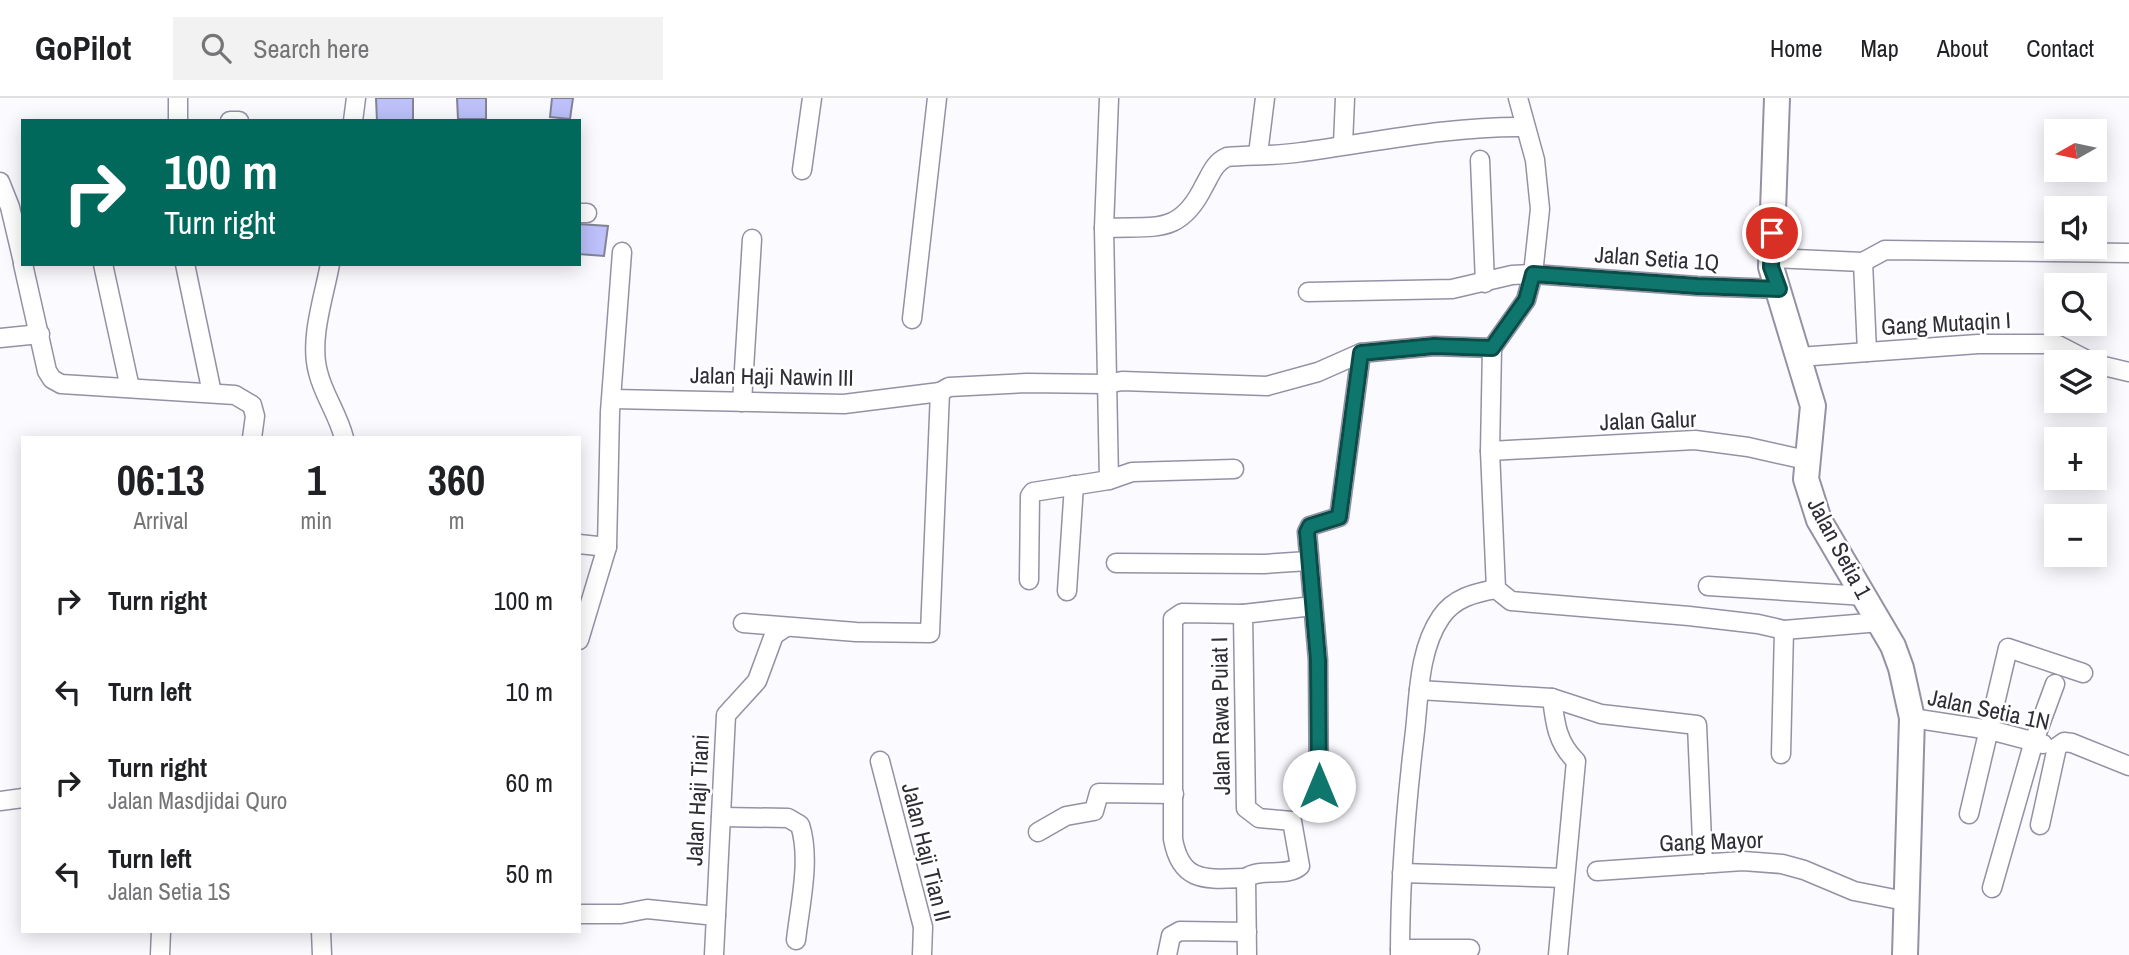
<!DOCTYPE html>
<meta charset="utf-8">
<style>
:root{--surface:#fff;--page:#f2f2f2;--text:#202124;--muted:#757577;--line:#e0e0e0}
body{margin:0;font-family:"Archivo Narrow",sans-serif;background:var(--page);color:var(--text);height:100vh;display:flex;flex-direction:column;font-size:26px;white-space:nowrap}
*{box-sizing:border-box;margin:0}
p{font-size:23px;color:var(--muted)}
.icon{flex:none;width:38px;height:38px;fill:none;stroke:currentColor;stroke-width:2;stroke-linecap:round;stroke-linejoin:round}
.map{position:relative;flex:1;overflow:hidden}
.side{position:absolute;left:21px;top:338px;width:560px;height:497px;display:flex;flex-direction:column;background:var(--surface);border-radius:0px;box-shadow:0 4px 18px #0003}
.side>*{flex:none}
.hud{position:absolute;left:21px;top:21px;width:560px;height:147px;border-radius:0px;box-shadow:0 4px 18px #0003;background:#00695c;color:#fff;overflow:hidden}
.needle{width:46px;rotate:261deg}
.fabs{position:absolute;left:2044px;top:21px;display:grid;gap:14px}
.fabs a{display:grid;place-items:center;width:63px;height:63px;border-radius:0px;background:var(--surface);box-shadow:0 4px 18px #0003;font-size:35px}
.pin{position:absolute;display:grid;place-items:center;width:60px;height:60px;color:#fff;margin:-30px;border:4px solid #fff;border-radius:50%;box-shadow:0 2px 7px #0007}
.me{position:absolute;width:77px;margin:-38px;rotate:0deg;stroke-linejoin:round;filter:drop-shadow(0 0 5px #0008)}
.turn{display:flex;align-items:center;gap:24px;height:147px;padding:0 28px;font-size:32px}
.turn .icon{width:91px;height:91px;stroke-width:2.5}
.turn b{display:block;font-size:49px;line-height:60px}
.eta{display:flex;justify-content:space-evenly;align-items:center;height:119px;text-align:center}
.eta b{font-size:42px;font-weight:700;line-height:49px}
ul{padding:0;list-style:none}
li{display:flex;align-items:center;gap:21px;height:91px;padding:0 28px}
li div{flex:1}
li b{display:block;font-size:26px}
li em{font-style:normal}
header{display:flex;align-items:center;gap:42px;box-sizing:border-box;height:98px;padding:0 35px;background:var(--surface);border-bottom:2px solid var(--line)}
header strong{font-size:33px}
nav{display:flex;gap:38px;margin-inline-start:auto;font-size:24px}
.search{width:490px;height:63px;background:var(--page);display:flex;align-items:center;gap:18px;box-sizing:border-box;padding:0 24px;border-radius:0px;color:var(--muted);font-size:26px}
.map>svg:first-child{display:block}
.building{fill:#bdc0f9;stroke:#818396;stroke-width:2}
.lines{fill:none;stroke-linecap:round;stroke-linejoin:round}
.street-casing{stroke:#9591a5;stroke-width:21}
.secondary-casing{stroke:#9591a5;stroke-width:28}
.street{stroke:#fff;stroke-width:18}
.secondary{stroke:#fff;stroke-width:24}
.route-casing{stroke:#0a4d48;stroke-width:18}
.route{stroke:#0f766e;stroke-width:12}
.labels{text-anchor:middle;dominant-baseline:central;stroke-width:5;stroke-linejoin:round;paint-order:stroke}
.street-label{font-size:23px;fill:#2f2e36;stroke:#fff}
</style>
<header>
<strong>GoPilot</strong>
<div class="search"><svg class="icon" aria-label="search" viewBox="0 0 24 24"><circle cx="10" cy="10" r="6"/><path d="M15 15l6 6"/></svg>Search here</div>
<nav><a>Home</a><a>Map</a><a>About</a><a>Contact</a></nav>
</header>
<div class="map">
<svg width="2129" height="857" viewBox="0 0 2129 857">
<rect width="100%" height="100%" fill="#fbfaff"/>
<g class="building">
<path d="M 376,0 L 413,0 L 413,23 L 377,23 Z"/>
<path d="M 457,0 L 486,0 L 486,21 L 458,21 Z"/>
<path d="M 552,0 L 573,0 L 570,21 L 550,19 Z"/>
<path d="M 579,126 L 608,128 L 604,158 L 579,156 Z"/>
</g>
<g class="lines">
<defs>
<g id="street">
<path d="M 1109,0 L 1104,130 L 1109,382"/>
<path d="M 178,23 L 178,0"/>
<path d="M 230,23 L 239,23"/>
<path d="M 353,23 L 356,0"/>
<path d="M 1343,46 L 1345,0"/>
<path d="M 1258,56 L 1265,0"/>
<path d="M 1480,62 L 1485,185"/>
<path d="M 802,72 L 812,0"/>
<path d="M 0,84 L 10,109 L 23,164"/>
<path d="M 579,115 L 587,115"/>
<path d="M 1104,130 C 1154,127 1179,139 1204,88 C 1211,76 1214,65 1227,59 C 1251,57 1277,58 1302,54 C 1376,44 1449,28 1525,29"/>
<path d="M 1771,160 L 1863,164 L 1885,152 L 2129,155"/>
<path d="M 1863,164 L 1867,254"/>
<path d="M 23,166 L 47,273 L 52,281 L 61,286 L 235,297 L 252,307 L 255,318 L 252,340"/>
<path d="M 103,166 L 130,290"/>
<path d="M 185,166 L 212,295"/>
<path d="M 330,166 C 324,199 309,241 318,274 C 323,296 338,316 344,340"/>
<path d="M 1308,194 L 1452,191 L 1512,177 L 1533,176 L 1697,188 L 1779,191"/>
<path d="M 912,221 L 937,0"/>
<path d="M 0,240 L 40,236"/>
<path d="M 1492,250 L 1526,202 L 1533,176 L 1540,111 L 1535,62 L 1518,0"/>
<path d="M 1492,250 L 1490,353 L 1496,491"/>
<path d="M 1799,259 L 1978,246 L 2046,246 L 2058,247 L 2091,264"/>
<path d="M 2095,266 L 2129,274"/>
<path d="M 613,301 L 844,306 L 940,294 L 949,289 L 1027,285 L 1106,286 L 1122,283 L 1267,288 L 1318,274 L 1361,255 L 1434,248 L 1492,250"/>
<path d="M 742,304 L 752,141"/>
<path d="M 1490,353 L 1695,342 L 1748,349 L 1806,362"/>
<path d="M 579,446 L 607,449"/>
<path d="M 1116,465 L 1264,466 L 1308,463"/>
<path d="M 1029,482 L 1030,398 L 1033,394 L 1109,382 L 1132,374 L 1234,371"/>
<path d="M 1708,488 L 1865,498"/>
<path d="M 1067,493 L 1074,387"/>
<path d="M 1243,516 L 1182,515 L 1173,521 L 1173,741 C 1181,786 1207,781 1246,780 L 1247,857"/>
<path d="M 743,525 L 856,534 L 930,535 L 940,294"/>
<path d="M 579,542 L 607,449 L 610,314 L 622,154"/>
<path d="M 1419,592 L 1552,600 L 1601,616 L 1697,627 L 1703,766"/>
<path d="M 1552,600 C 1555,625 1557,645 1576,663 L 1558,857"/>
<path d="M 1912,620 L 1990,632 L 2043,646"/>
<path d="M 1781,656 L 1784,532"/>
<path d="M 880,663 L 923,829 L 922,857"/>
<path d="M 0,703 L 23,700"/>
<path d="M 1319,714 L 1318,562 L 1307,434 L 1310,428 L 1339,419 L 1361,255"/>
<path d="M 1969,716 L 2008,550 L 2083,575"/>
<path d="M 721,719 L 788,720 L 800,727 C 811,761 800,806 796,842"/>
<path d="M 2040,727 L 2057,649 L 2064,644 L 2072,645 L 2129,668"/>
<path d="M 1038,734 L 1066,718 L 1094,713 L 1099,695 L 1174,696"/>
<path d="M 1597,773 L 1743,763 L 1782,766 L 1804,772 L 1854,793 L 1905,803"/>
<path d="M 1402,775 L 1564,780"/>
<path d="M 1246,780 C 1261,769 1287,780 1300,768 L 1292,723 L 1259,720 L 1246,710 L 1243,516 L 1313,508"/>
<path d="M 1992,790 L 2034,643 L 2055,586"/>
<path d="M 579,816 L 621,816 L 647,811 L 716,818"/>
<path d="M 321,833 L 322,857"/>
<path d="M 1400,851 L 1470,851"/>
<path d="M 160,857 L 161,833"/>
<path d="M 714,857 L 726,617 L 757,583 L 774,537 L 786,529"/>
<path d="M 1167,857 L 1171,838 L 1180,833 L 1247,834"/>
<path d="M 1400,857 C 1400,782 1406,707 1415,633 C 1419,596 1419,551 1441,519 C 1454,500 1474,495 1496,491 L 1511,503 L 1689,518 L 1758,526 L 1784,532 L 1880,524"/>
</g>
<path id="secondary" d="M 1777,0 L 1771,169 L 1813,308 L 1806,381 L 1819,422 L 1893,548 L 1901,570 L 1912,620 L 1905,857"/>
</defs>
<use href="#street" class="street-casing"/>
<use href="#secondary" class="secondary-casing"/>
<use href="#street" class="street"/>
<use href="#secondary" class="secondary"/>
</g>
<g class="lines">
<defs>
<path id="route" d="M 1319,688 L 1318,562 L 1307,434 L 1310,428 L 1339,419 L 1361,255 L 1434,248 L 1492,250 L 1526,202 L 1533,176 L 1697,188 L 1779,191 L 1771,169 L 1772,135"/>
</defs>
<use href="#route" class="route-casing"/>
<use href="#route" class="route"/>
</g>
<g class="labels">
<g class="street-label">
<text transform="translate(1657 160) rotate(4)">Jalan Setia 1Q</text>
<text transform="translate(1946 225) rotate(-3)">Gang Mutaqin I</text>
<text transform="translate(772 278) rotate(1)">Jalan Haji Nawin III</text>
<text transform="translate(1648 322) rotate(-2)">Jalan Galur</text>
<text transform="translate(1840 450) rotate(62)">Jalan Setia 1</text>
<text transform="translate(1989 611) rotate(12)">Jalan Setia 1N</text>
<text transform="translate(1220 618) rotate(-91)">Jalan Rawa Puiat I</text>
<text transform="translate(697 702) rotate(-87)">Jalan Haji Tiani</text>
<text transform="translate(1711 743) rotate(-2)">Gang Mayor</text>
<text transform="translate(927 754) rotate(76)">Jalan Haji Tian II</text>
</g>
</g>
</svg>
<div class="fabs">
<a><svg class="needle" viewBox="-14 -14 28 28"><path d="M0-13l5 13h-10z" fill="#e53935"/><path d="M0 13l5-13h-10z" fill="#757577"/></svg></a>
<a><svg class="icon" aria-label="sound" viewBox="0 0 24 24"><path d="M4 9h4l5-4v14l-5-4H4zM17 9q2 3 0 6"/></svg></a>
<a><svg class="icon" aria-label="search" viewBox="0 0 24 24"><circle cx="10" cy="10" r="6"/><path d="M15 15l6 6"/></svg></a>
<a><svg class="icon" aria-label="layers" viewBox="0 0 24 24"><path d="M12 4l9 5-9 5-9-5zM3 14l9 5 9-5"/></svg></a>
<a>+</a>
<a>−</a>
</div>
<div class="pin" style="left:1772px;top:135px;background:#d93025"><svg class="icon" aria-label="arrive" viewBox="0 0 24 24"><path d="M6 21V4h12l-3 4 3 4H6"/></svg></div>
<svg class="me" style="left:1319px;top:688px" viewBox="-20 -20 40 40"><circle r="19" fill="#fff"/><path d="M0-13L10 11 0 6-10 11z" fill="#0f766e"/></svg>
<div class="hud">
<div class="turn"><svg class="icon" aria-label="right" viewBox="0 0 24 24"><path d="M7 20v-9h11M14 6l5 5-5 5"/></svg><div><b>100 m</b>Turn right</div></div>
</div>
<section class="side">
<div class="eta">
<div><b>06:13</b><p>Arrival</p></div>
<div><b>1</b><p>min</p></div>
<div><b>360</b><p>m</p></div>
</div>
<ul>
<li><svg class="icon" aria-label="right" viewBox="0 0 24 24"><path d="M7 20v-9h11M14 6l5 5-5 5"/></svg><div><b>Turn right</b></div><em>100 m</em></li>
<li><svg class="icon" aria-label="left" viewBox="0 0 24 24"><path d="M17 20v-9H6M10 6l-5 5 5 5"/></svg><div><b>Turn left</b></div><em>10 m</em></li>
<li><svg class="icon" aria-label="right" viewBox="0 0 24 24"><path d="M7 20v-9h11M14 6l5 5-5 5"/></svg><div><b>Turn right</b><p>Jalan Masdjidai Quro</p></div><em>60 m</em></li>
<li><svg class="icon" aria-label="left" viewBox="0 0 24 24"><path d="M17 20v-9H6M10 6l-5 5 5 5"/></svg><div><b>Turn left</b><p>Jalan Setia 1S</p></div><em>50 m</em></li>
</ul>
</section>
</div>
